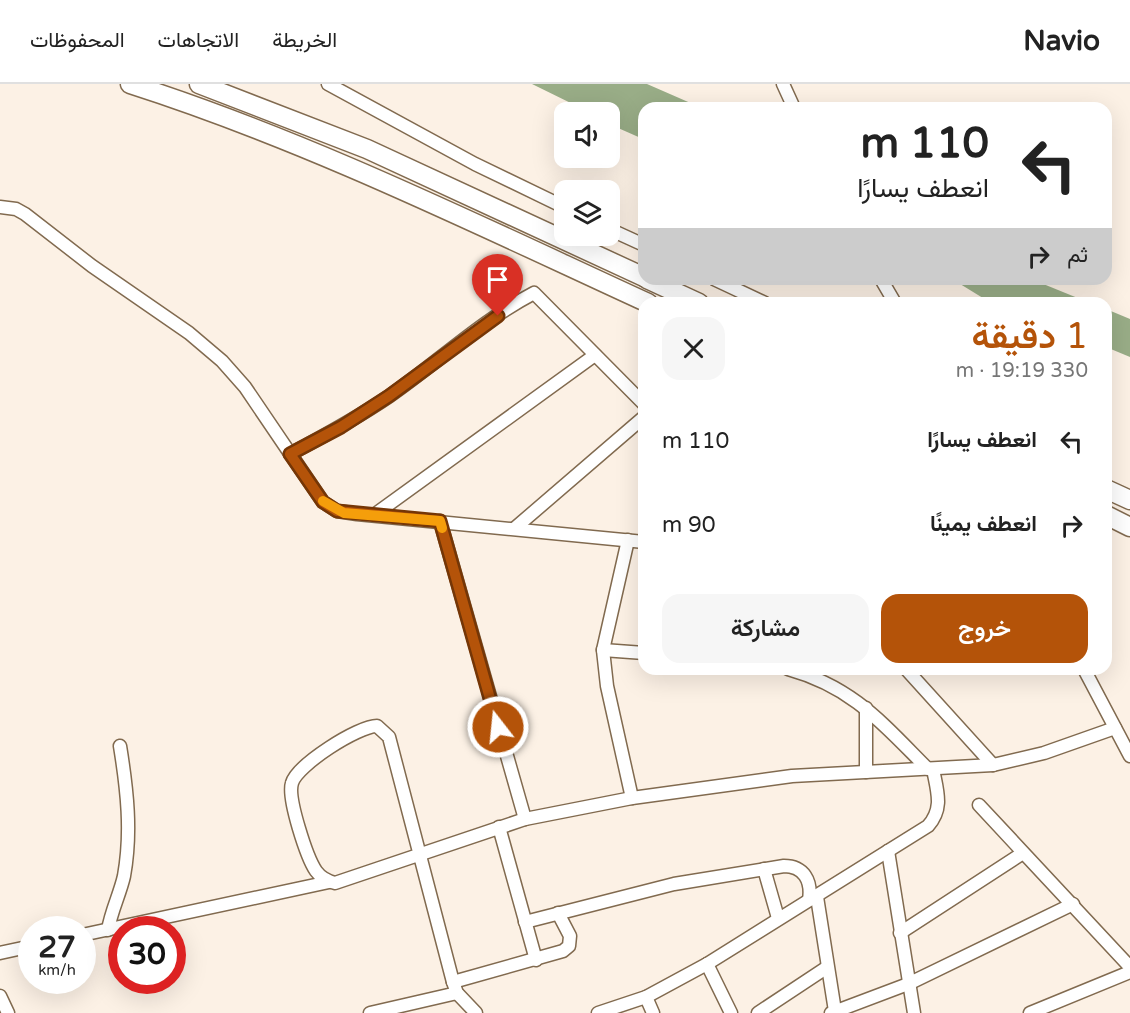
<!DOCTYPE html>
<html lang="ar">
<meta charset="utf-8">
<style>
:root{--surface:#fff;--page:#f6f6f6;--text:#222;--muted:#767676;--line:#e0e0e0;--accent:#b45309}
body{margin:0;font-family:"Varela Round",Vazirmatn,sans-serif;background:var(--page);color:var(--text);direction:rtl;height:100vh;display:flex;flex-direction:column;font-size:22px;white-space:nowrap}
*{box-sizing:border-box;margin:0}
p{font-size:20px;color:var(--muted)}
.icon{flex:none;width:33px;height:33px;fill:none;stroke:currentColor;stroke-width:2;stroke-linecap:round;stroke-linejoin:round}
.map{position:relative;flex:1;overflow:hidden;direction:ltr}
.side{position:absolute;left:638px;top:213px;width:474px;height:378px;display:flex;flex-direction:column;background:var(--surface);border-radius:18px;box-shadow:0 6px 24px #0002;direction:rtl}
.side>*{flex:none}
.banner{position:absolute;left:638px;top:18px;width:474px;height:183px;border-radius:18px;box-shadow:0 6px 24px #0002;direction:rtl;background:#fff;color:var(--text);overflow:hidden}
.controls{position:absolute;left:554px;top:18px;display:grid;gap:12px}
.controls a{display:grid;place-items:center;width:66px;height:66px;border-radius:12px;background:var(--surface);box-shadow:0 6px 24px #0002;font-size:30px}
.speed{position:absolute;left:18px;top:832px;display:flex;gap:12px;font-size:30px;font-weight:700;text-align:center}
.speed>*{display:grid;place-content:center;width:78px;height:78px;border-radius:50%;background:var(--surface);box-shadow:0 6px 24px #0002;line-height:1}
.speed small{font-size:15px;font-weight:400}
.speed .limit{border:9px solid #d22;background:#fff;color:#111}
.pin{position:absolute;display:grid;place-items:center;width:51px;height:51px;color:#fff;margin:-62px -26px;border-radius:50% 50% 50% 0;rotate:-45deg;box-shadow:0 0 6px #0007}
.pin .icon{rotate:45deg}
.me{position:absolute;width:66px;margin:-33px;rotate:344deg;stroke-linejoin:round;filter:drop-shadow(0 0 4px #0008)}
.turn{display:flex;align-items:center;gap:21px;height:126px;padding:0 24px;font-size:27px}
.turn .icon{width:78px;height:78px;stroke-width:2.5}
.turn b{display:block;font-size:42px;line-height:51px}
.then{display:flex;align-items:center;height:57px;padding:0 24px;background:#0003;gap:12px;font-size:22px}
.round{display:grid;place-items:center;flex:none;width:63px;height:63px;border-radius:18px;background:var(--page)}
.headline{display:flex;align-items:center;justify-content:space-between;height:102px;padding:0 24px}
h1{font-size:36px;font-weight:600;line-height:45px;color:var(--accent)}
.button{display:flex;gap:12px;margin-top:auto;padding:12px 24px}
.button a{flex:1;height:69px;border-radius:18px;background:var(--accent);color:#fff;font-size:24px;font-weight:600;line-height:69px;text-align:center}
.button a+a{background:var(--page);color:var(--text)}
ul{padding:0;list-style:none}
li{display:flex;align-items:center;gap:18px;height:84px;padding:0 24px}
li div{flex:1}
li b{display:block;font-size:22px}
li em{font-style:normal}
header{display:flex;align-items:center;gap:36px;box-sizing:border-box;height:84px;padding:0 30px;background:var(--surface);border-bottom:2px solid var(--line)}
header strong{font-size:28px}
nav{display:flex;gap:33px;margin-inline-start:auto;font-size:21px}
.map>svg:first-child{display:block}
.water{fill:#99ad87}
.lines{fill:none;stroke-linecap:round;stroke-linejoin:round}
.minor-casing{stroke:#816a4f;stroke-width:15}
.primary-casing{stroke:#816a4f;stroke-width:21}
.minor{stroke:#fff;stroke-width:12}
.primary{stroke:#fff;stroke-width:18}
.route-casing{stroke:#753606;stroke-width:15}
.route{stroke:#b45309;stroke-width:10}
.slow{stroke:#f59e0b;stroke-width:10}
</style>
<header>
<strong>Navio</strong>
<nav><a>الخريطة</a><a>الاتجاهات</a><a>المحفوظات</a></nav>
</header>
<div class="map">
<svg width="1130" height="929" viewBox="0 0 1130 929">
<rect width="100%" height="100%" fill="#fcf1e5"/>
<g class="water">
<path d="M 532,0 L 647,0 L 702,24 L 644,24 L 643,55 L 609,40 L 609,28 L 589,28 Z"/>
<path d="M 952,195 L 1031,195 L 1090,219 L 991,219 Z"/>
<path d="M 1106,225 L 1130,235 L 1130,273 L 1106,263 Z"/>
</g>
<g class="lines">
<defs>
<g id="minor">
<path d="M 328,0 L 475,80 L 564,123"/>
<path d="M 783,0 L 794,24"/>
<path d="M 0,123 L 16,125 L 25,130 L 92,182 L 189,249 L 222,277 L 245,303 L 323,418 L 337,427 L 357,430 L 644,458"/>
<path d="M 609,145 L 644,161"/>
<path d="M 714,195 L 765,219"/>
<path d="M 881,195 L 895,219"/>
<path d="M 290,370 C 324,352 357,334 388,313 C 437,279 481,237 534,209 L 644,320"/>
<path d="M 374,431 L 595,271"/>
<path d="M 440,437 L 525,735"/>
<path d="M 515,444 L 644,333"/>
<path d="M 628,456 L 603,566 L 607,602 L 632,714"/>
<path d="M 603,566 L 644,569"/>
<path d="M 788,585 C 853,603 882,639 928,685"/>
<path d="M 906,585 L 993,681"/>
<path d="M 1084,585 L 1130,672"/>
<path d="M 866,688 L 866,624"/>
<path d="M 979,721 L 1130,883"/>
<path d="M 499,743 L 536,876"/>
<path d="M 888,767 L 914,929"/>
<path d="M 764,785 L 778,834"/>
<path d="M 817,813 L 835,927"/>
<path d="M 525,838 L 674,800 L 784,782 C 804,782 812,797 809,816"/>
<path d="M 108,846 C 111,827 120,810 124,792 C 132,748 127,705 120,662"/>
<path d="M 900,849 L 1023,769"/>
<path d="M 82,851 L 329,798"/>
<path d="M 0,869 L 32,862"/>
<path d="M 707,880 L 731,929"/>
<path d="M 453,898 L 563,867 L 569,862 L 570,852 L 558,829"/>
<path d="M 0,912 L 8,929"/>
<path d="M 646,913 L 653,929"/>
<path d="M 370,929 L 457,909"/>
<path d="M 476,929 L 457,909 L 453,898 L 389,653 L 377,642 C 358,642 297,681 292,699 C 287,714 307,774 316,787 C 321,794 327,797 335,799 L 525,735 L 632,714 L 792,692 L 993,681 L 1044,669 L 1115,644"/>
<path d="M 598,929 L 646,913 L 707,880 L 928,742 C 944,724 937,707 933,685"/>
<path d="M 758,929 L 826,884"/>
<path d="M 831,929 L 908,900 L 1073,820"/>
<path d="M 1030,929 L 1130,888"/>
</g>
<g id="primary">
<path d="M 130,0 C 308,57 478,141 648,219"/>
<path d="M 199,0 L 367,65 L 644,193"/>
<path d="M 647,195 L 699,219"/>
<path d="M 1106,405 L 1130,416"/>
<path d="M 1106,431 L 1130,443"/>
</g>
</defs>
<use href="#minor" class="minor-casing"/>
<use href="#primary" class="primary-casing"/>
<use href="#minor" class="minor"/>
<use href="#primary" class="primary"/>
</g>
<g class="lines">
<defs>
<path id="route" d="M 498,232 L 389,312 L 341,343 L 290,370 L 323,418 L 337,427 L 440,437 L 498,643"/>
</defs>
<use href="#route" class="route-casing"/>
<use href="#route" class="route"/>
<path class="slow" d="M 323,417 L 344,429 L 440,437 L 442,444"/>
</g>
</svg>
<div class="controls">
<a><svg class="icon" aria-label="sound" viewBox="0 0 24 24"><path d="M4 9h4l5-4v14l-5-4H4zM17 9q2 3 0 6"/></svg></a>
<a><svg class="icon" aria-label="layers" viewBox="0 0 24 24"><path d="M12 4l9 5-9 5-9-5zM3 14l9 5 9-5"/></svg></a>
</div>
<div class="speed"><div>27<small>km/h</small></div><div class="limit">30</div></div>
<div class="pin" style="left:498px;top:232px;background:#d93025"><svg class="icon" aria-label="arrive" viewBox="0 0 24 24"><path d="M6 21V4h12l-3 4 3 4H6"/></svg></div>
<svg class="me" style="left:498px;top:643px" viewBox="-20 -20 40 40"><circle r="17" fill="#b45309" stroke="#fff" stroke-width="3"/><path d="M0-11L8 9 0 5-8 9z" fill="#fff"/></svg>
<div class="banner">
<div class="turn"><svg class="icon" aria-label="left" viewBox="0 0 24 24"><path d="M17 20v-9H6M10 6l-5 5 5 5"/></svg><div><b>110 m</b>انعطف يسارًا</div></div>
<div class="then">ثم<svg class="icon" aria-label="right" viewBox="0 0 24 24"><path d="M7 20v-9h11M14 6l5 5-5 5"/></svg></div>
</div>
<section class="side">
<div class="headline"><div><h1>1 دقيقة</h1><p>330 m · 19:19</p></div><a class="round"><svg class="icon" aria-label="close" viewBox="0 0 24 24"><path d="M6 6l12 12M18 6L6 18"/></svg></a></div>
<ul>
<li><svg class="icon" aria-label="left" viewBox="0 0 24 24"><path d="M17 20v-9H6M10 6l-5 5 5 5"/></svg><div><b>انعطف يسارًا</b></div><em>110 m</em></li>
<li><svg class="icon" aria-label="right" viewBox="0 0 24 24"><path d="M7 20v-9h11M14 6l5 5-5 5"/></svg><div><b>انعطف يمينًا</b></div><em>90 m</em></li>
</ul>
<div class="button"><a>خروج</a><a>مشاركة</a></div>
</section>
</div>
